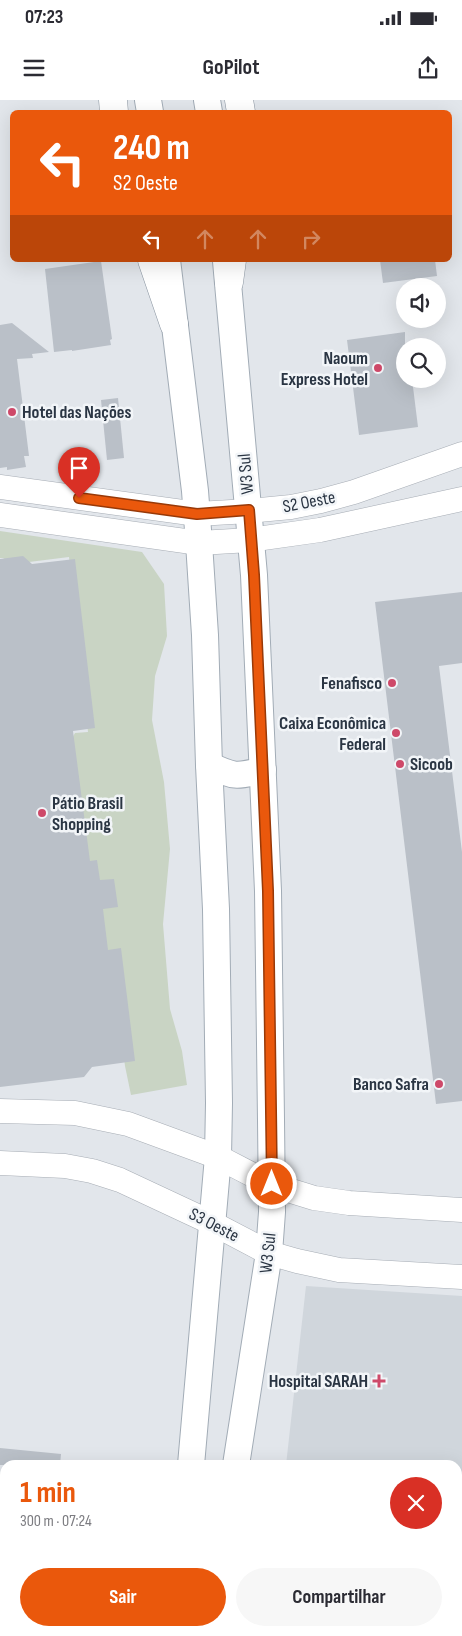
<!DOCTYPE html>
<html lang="pt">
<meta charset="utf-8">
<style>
:root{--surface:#fff;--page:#f7f7f7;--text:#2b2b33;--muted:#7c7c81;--accent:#ea580c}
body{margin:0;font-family:"Sofia Sans Condensed",sans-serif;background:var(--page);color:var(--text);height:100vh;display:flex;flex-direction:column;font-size:19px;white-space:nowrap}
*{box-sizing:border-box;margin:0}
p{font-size:16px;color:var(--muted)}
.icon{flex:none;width:28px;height:28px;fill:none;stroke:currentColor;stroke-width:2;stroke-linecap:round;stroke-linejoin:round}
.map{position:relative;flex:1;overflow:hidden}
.side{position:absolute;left:0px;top:1360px;width:462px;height:176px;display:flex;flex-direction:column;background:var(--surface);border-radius:15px 15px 0 0;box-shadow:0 5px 20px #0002}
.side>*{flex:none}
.top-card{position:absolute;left:10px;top:10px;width:442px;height:152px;border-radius:8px;box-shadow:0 5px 20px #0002;background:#ea580c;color:#fff;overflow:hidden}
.controls{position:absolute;left:396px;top:178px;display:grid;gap:10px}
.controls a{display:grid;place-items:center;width:50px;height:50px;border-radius:50%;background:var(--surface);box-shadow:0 5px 20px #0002;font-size:25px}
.pin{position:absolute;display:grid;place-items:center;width:42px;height:42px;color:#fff;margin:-51px -21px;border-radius:50% 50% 50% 0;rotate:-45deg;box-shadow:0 0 5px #0007}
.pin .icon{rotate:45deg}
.me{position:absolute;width:55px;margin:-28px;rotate:0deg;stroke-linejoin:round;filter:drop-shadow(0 0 4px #0008)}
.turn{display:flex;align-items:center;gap:18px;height:105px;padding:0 20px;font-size:22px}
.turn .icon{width:65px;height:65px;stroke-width:2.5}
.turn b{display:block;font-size:35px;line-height:42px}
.lanes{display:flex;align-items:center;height:48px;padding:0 20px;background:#0003;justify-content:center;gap:25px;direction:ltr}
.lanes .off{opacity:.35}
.round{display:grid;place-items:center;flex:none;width:52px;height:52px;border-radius:26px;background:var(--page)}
.headline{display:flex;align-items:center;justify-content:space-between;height:85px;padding:0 20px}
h1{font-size:30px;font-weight:700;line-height:38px;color:var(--accent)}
.button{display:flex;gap:10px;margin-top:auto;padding:10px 20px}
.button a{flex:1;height:58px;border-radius:30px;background:var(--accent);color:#fff;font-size:20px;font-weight:700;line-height:58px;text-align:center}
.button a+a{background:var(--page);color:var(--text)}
.status{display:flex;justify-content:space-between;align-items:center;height:35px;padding:0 25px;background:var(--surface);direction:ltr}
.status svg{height:14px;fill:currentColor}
header{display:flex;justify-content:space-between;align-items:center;height:65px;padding:0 20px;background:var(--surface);font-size:22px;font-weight:700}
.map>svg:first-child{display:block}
.built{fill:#d0d6dc}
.green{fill:#c9d4c4}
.building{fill:#bac0c8}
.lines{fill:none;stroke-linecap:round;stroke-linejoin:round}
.secondary-casing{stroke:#a7adb5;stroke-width:25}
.primary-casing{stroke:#a2acb6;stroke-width:28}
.trunk-casing{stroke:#8a95a1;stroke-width:29}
.secondary{stroke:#fff;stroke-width:24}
.primary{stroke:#fff;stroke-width:26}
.trunk{stroke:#fff;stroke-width:28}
.route-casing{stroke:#983908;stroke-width:12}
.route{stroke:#ea580c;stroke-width:9}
.poi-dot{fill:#ce4969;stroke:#f2f5f8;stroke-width:2}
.labels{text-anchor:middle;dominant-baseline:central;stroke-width:5;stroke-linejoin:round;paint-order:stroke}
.poi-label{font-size:18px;font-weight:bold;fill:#2a3543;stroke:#f2f5f8;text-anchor:end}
.street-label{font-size:18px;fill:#2a3543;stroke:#f2f5f8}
</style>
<div class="status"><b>07:23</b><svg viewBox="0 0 49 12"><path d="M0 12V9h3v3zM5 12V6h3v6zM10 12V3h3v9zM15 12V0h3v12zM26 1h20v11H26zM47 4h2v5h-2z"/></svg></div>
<header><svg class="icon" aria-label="menu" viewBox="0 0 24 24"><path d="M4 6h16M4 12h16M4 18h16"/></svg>GoPilot<svg class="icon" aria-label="share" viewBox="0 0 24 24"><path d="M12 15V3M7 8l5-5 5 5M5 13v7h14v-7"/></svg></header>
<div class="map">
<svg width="462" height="1536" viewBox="0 0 462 1536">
<rect width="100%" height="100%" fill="#e2e6eb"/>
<path class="built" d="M 306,1186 L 462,1196 L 462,1536 L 267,1536 L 268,1531 L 458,1531 L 458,1365 L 286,1365 Z"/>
<path class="green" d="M 0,431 L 142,452 L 164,484 L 167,536 L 155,576 L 152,620 L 164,682 L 170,749 L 163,824 L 170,909 L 182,951 L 187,985 L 131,995 L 125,966 L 111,856 L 88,842 L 68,646 L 75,633 L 88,632 L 69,457 L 13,464 L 3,458 L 0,458 Z"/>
<g class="building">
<path d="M 380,160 L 435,160 L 437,176 L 383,183 Z"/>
<path d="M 101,161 L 112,239 L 110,240 L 111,245 L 72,251 L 72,250 L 54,252 L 45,169 Z"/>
<path d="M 12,223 L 49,252 L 32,254 L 33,258 L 17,259 L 29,356 L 24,356 L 26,367 L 7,370 L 7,367 L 0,368 L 0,225 Z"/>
<path d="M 405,232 L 405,279 L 412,279 L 418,327 L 359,335 L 347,240 Z"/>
<path d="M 118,298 L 124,358 L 107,360 L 101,300 Z"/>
<path d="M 23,456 L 32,464 L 75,459 L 95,628 L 73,631 L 90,761 L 97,760 L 100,780 L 114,779 L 118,807 L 103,809 L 108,850 L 121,848 L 135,961 L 92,967 L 84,977 L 0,987 L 0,459 Z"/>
<path d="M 462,492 L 462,563 L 439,566 L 462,752 L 462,1001 L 436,1004 L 375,502 Z"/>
<path d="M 0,1348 L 61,1354 L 60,1365 L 0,1365 Z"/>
</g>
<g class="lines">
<defs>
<g id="secondary">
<path d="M 0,387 L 197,414 L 249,411 L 291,407 L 321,401 L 354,392 L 462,354"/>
<path d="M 0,415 L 199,443 L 250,440 L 320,430 L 462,399"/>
<path d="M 0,1011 L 75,1013 L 128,1024 L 218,1057 L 272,1085 L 314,1098 L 349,1103 L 462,1110"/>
<path d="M 0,1063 L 65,1066 L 92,1071 L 120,1080 L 212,1123 L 269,1153 L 297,1161 L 339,1170 L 462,1177"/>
</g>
<g id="primary">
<path d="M 148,0 L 150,12"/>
<path d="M 207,0 L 209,12"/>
<path d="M 167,160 L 195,391 L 199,443 L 205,535 L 209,665 L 216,809 L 219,1003 L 218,1057 L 191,1365"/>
<path d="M 226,161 L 254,475 L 268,791 L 271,1020 L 272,1112 L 269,1153 L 236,1365"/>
<path d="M 209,665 C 233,677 237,677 263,670"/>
<path d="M 175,1535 L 184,1531 L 196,1536"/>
<path d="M 218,1536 L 218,1531"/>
</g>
<g id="trunk">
<path d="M 113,0 L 114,12"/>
<path d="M 239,0 L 241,12"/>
<path d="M 152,160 L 174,224"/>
<path d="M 229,182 L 232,160"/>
</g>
</defs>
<use href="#secondary" class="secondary-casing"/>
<use href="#primary" class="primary-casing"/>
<use href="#trunk" class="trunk-casing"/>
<use href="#secondary" class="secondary"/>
<use href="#primary" class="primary"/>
<use href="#trunk" class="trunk"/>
</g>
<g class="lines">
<defs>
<path id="route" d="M 79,398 L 197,414 L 249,410 L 254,475 L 268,791 L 272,1084"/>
</defs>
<use href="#route" class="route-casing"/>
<use href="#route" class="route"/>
</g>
<g class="poi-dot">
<circle cx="378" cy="268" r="5"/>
<circle cx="12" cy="312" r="5"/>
<circle cx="392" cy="583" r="5"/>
<circle cx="396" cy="633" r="5"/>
<circle cx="400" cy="664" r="5"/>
<circle cx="42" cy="713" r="5"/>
<circle cx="439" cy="984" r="5"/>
<path d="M376.5 1273.5h5v5h5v5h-5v5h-5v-5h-5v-5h5z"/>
</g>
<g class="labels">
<g class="poi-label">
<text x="368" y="258">Naoum<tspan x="368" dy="21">Express Hotel</tspan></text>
<text x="22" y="312" text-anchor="start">Hotel das Nações</text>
<text x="382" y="583">Fenafisco</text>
<text x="386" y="623">Caixa Econômica<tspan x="386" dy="21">Federal</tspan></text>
<text x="410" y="664" text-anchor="start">Sicoob</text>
<text x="52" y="703" text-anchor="start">Pátio Brasil<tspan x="52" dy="21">Shopping</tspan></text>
<text x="429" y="984">Banco Safra</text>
<text x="368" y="1281">Hospital SARAH</text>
</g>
<g class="street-label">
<text transform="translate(246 374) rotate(-95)">W3 Sul</text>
<text transform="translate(309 402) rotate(-11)">S2 Oeste</text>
<text transform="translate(214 1125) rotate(27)">S3 Oeste</text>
<text transform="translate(268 1153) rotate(-84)">W3 Sul</text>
</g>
</g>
</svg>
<div class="controls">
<a><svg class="icon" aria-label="sound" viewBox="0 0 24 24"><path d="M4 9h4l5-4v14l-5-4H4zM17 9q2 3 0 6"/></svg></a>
<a><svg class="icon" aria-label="search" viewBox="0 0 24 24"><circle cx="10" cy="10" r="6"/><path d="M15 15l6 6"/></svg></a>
</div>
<div class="pin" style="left:79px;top:398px;background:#d93025"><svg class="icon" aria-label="arrive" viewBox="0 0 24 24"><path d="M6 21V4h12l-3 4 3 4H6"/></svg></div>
<svg class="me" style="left:272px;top:1084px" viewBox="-20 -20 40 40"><circle r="17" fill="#ea580c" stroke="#fff" stroke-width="3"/><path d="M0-11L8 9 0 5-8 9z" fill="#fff"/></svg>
<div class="top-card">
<div class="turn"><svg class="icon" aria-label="left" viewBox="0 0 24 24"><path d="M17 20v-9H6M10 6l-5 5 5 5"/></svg><div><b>240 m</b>S2 Oeste</div></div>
<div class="lanes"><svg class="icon" aria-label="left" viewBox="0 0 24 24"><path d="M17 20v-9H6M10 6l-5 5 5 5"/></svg><svg class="icon off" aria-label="ahead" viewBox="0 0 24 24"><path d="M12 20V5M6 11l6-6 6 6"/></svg><svg class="icon off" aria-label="ahead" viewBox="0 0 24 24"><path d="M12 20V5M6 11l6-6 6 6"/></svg><svg class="icon off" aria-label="right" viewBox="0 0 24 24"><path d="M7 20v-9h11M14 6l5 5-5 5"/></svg></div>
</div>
<section class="side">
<div class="headline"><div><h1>1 min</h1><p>300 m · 07:24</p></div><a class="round" style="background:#d93025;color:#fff"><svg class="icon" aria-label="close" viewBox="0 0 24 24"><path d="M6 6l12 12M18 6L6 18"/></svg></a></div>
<div class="button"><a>Sair</a><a>Compartilhar</a></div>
</section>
</div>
